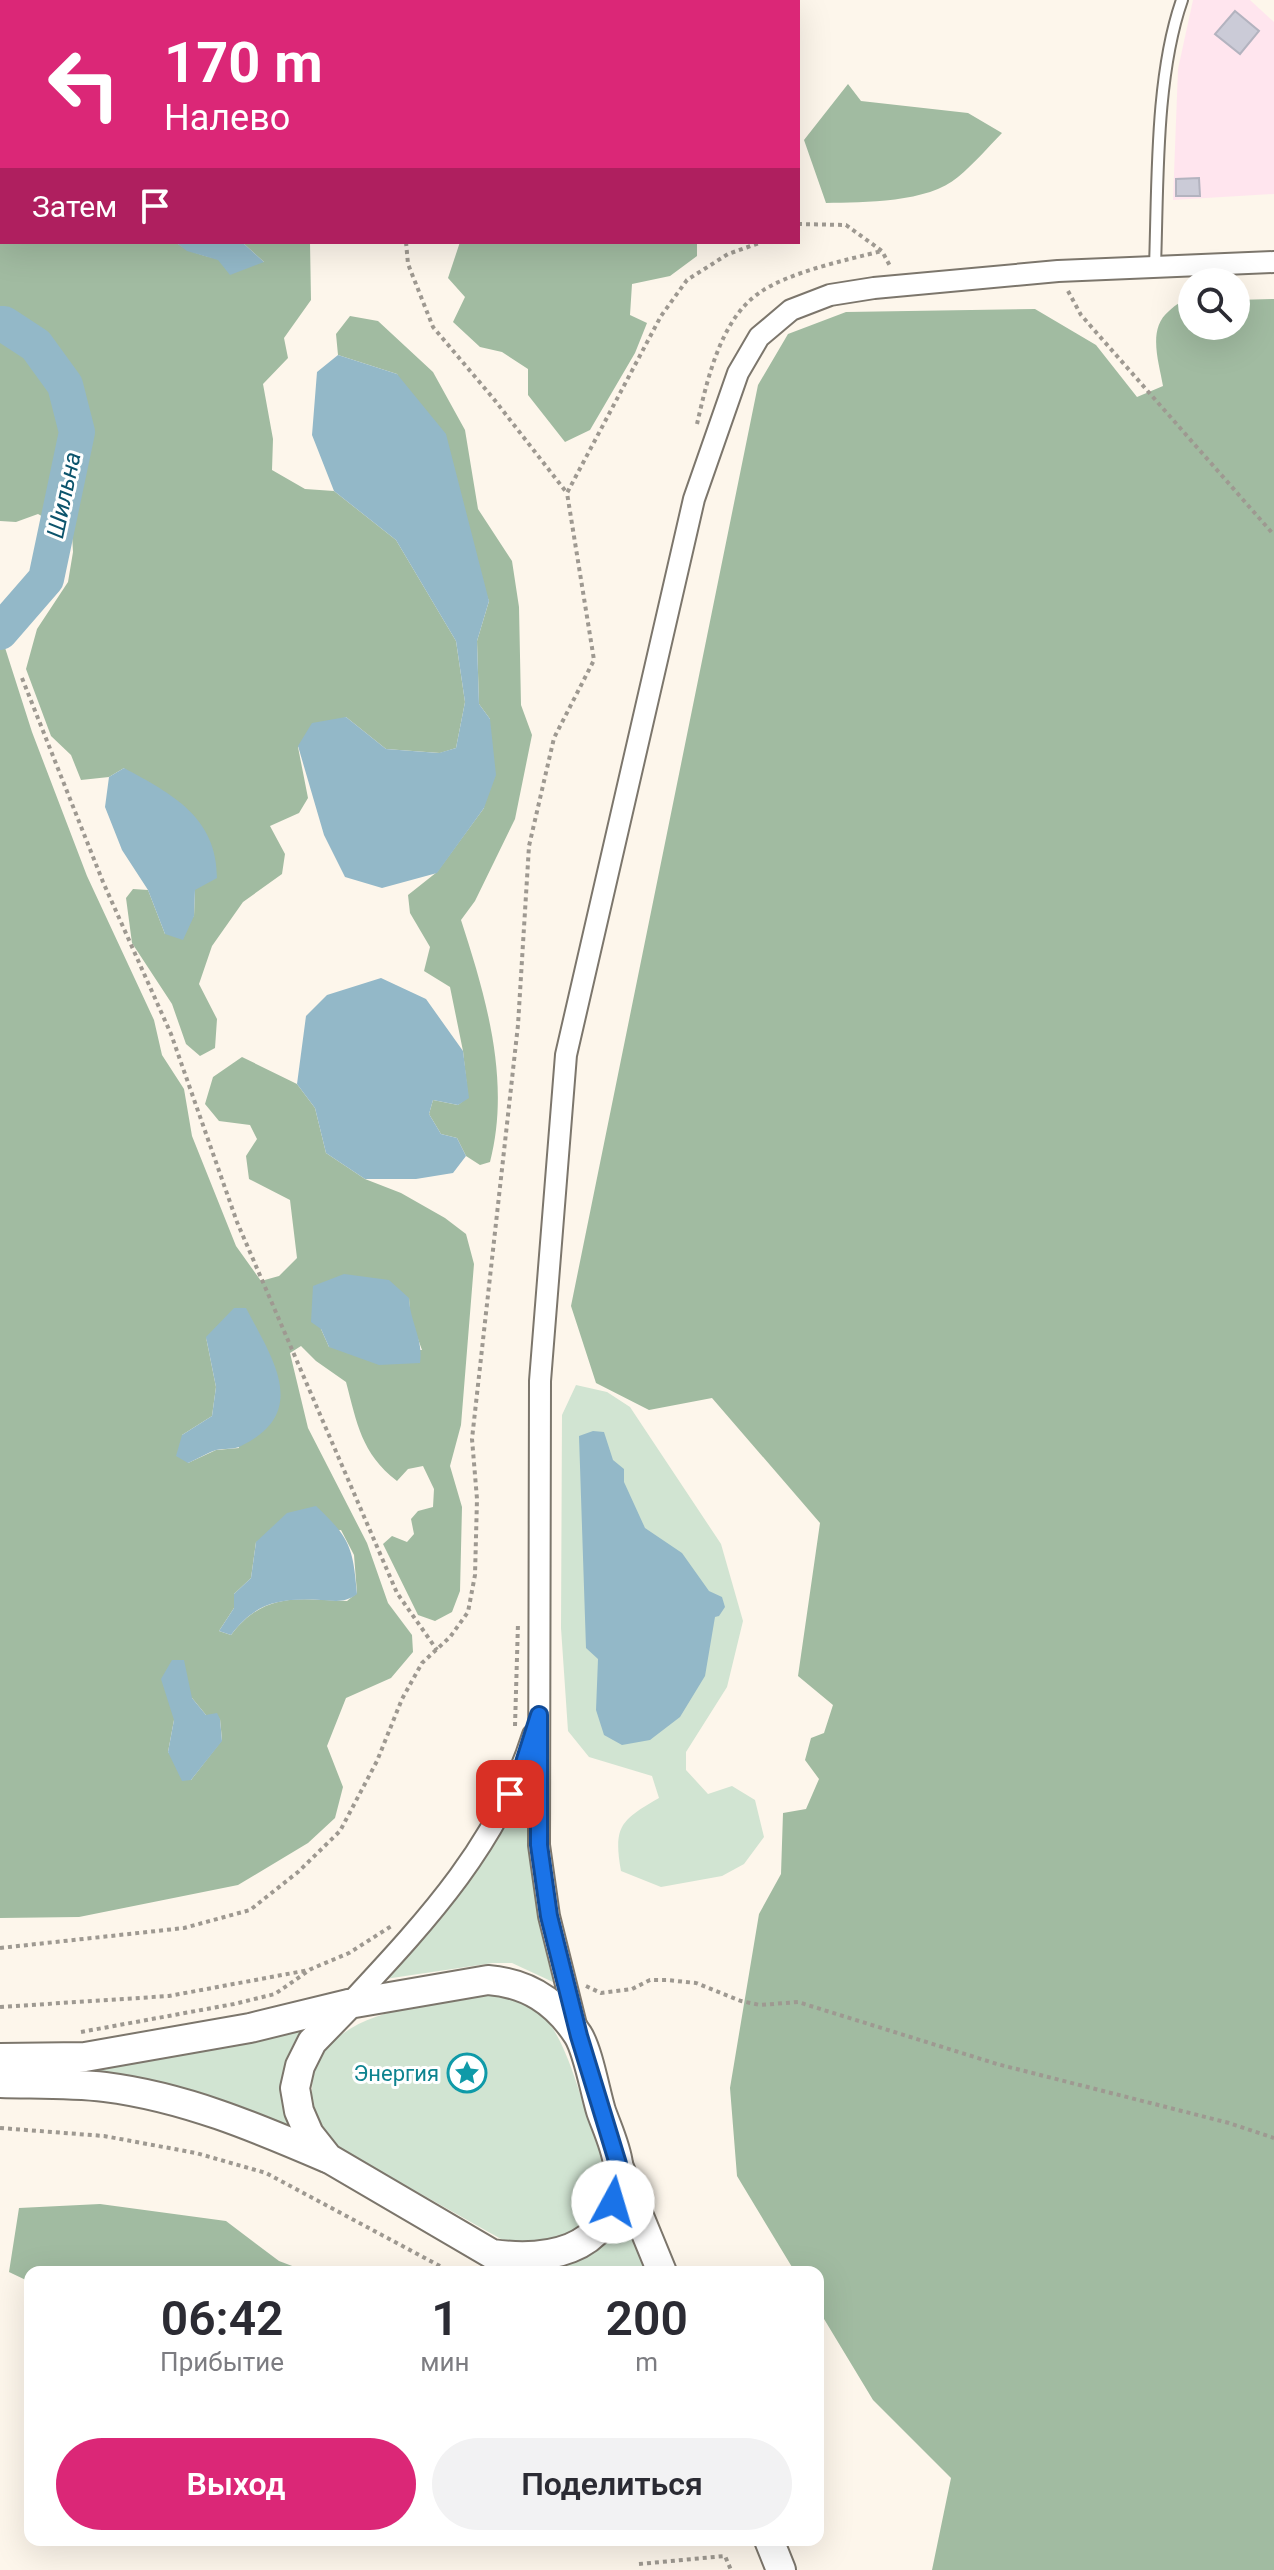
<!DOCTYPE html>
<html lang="ru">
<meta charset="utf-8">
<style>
:root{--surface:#fff;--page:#f2f2f3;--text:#2b2b33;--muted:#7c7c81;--accent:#db2777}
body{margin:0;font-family:Roboto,sans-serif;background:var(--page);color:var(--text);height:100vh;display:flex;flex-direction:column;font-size:30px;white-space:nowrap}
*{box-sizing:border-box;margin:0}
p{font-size:26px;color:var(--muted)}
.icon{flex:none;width:44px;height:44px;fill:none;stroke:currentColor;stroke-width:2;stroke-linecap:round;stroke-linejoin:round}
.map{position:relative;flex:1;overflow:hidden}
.details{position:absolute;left:24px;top:2266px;width:800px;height:280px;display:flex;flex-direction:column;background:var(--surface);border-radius:16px;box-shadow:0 8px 32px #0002}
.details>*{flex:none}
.guide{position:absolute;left:0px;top:0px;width:800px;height:244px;box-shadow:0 8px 32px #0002;background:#db2777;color:#fff;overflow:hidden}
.fabs{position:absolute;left:1178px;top:268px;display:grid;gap:16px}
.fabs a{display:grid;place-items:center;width:72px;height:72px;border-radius:50%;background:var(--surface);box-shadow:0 8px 32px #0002;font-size:40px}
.pin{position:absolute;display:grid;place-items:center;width:68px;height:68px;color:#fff;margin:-34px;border-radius:16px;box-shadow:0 4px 12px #0006}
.me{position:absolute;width:88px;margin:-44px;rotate:6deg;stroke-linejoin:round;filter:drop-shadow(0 0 6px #0008)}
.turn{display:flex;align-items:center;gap:28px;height:168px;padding:0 32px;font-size:36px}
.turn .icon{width:104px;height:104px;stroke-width:2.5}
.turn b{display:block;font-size:56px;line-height:68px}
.then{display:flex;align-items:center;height:76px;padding:0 32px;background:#0003;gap:16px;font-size:30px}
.eta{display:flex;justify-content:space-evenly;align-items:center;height:136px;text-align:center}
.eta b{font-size:48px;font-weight:600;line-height:56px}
.primary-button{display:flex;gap:16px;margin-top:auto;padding:16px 32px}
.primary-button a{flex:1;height:92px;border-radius:48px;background:var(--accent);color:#fff;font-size:32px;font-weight:600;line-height:92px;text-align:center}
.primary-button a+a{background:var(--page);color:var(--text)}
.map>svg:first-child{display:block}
.commercial{fill:#ffe5ee}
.green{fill:#d1e4d2}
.forest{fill:#a1bba1;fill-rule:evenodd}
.water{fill:#93b8c8}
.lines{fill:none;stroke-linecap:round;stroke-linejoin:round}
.river{stroke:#93b8c8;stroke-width:36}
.building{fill:#cbcbd7;stroke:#b3b3bf;stroke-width:2}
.lane-casing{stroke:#7c766c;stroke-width:14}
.street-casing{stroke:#7c766c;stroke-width:24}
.secondary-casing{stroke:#7c766c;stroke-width:32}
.path{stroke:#9e9991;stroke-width:4;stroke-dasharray:4 4;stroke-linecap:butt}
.lane{stroke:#fff;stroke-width:10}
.street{stroke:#fff;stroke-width:20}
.secondary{stroke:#fff;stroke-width:28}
.route-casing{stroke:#114b97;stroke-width:20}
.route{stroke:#1a73e8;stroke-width:14}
.labels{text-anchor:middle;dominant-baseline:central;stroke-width:6;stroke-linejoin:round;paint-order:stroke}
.culture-label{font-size:22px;fill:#0d838f;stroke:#fff;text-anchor:end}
.water-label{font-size:24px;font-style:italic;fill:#0c546c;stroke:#fff}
</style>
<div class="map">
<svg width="1274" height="2570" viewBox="0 0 1274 2570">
<rect width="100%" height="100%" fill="#fdf6eb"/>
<path class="commercial" d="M 1193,0 L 1250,0 L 1274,22 L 1274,194 L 1173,200 L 1178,69 Z"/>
<g class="green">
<path d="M 576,1385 L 607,1392 L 630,1407 L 721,1544 L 743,1621 L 727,1687 L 686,1752 L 686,1770 L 708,1794 L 732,1786 L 755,1800 L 764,1837 L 744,1864 L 722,1876 L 661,1887 L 621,1871 C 613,1826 621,1820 659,1798 L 652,1776 L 589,1757 L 568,1731 L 561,1628 L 562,1415 Z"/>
<path d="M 526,1793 C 528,1858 538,1919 553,1982 L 512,1963 L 493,1963 L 385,1979 C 440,1923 486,1861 526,1793 Z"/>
<path d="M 491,1994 C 505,1996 519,1997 532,2005 C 563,2026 578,2090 590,2125 C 594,2137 602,2152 604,2165 C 605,2171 603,2178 602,2183 C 596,2234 547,2255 501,2239 L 339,2148 C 320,2135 311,2114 312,2090 C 315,2008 431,2005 491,1994 Z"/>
<path d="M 303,2028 C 280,2063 275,2090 292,2130 L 76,2073 Z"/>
<path d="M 624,2209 L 650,2272 L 538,2272 C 582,2261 607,2254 624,2209 Z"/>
</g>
<g class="forest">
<path d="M 0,0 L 55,0 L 2,2 L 2,242 L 175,242 C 202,261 232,261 264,262 L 242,242 L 310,242 L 311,300 L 284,338 L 288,358 L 263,384 L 273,439 L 272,470 L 305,489 L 334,491 L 396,540 L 456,641 L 465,702 L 456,748 L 440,753 L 386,749 L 346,717 L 298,747 L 308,798 L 299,813 L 270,826 L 285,854 L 282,874 L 243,902 L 212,946 L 199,984 L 217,1019 L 215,1048 L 200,1056 L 186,1044 L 172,1004 L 132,943 L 126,898 L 133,889 L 148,890 L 165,934 L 194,916 L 195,890 L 124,768 L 109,777 L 81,780 L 71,755 L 51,736 L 26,669 L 37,629 L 68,582 L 73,552 L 72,533 L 38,514 L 16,522 L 0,521 Z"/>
<path d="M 848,84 L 861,101 L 968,113 L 1002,133 C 988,147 974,164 958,177 C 928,203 864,202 826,203 L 804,140 Z"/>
<path d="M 460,242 L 697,242 L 697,256 L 670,276 L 632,284 L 630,315 L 647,323 L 635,353 L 590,430 L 565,442 L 528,395 L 528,369 L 502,352 L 480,347 L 453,322 L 465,297 L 448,278 Z"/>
<path d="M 1274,299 L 1274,2570 L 932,2570 L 951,2478 L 873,2400 L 818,2309 L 818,2272 L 795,2272 L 737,2176 L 730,2088 L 759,1914 L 781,1874 L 783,1813 L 806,1809 L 819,1779 L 805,1760 L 811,1738 L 824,1733 L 833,1705 L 798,1676 L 820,1523 L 712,1398 L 649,1410 L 596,1383 L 571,1306 L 758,385 L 788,334 L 846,312 L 1035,309 L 1096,345 L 1137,397 L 1163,386 C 1159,362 1147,329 1169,311 C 1177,304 1181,300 1192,300 L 1192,326 L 1236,326 L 1236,300 Z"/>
<path d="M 350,316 L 378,321 L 433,372 L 465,430 L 478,509 L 512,561 L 519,607 L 521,705 L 532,735 L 515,819 L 475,901 L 461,920 C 486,997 511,1081 490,1162 L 480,1165 L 466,1156 L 457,1138 L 441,1134 L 429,1114 L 433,1100 L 458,1105 L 468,1097 L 463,1051 L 450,987 L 424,971 L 430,947 L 410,913 L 408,895 L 437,872 L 484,808 L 490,719 L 479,704 L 477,641 L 489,601 L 397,374 L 338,355 L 336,334 Z"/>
<path d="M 0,632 L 32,732 L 87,876 L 154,1020 L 162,1055 L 184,1089 L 192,1136 L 236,1246 L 261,1281 L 279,1276 L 297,1258 L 290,1200 L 249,1179 L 246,1156 L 257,1139 L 250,1125 L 219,1121 L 205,1104 L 213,1077 L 242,1057 L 297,1084 L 315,1108 L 326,1153 L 365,1179 L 401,1193 L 445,1218 L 466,1234 L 474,1264 L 461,1425 L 450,1466 L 462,1507 L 460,1591 L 452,1612 L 435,1621 L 418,1615 L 383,1544 L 392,1536 L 407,1542 L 414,1534 L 411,1519 L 418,1511 L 433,1507 L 434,1489 L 423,1466 L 408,1469 L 397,1481 C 361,1453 357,1423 346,1382 L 316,1361 L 301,1346 L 290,1353 L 308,1428 L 367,1543 L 388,1603 L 412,1635 L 413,1652 L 391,1678 L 346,1698 L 327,1746 L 343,1787 L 335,1818 L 308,1843 L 238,1885 L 79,1917 L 0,1918 ZM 409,1298 L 410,1317 L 422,1350 L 329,1347 L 321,1329 ZM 206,1337 L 239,1448 L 216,1450 L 188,1463 L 182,1435 L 212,1416 L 216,1387 ZM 341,1530 L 354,1555 L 357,1593 L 347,1601 C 297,1599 265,1591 231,1635 L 219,1631 L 234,1608 L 234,1594 L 251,1578 L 256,1542 ZM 192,1698 L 206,1715 L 220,1719 L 222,1740 L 191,1780 L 168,1752 L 174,1720 Z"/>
<path d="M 100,2204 L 226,2221 L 279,2261 L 308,2272 L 30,2272 L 30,2282 L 9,2272 L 19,2208 Z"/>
</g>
<g class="water">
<path d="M 55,0 L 233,0 L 54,2 Z"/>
<path d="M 175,242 L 242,242 L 264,262 L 230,275 L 218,260 L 187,251 Z"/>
<path d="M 338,355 L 397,374 L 446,434 L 489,601 L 477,641 L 479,704 L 490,719 L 496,775 L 484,808 L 437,873 L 382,888 L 345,877 L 324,835 L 298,746 L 312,723 L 346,717 L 386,749 L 439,753 L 456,748 L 465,702 L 456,641 L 396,540 L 334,491 L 312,435 L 317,372 Z"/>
<path d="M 124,768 C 172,794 217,817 217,878 L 195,890 L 194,916 L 183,940 L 165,934 L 148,890 L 122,850 L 105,807 L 109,777 Z"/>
<path d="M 381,978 L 426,999 L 463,1051 L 469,1098 L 458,1105 L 433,1100 L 429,1114 L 441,1134 L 457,1138 L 466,1156 L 453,1173 L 416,1179 L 365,1179 L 326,1153 L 315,1108 L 297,1084 L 306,1016 L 327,995 Z"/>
<path d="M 344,1274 L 389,1280 L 409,1298 C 410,1322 424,1341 420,1363 L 379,1365 L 329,1347 L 321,1329 L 311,1322 L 313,1286 Z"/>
<path d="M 234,1308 L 246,1308 C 272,1358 311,1412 241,1446 C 234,1450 224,1448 216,1450 C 207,1453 197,1459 188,1463 L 176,1456 L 182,1435 L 212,1416 L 216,1387 L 206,1337 Z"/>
<path d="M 593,1431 L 604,1432 L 613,1460 L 624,1469 L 624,1482 L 645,1528 L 682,1553 L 709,1591 L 722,1597 L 725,1607 L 719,1616 L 715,1617 L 705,1676 L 680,1717 L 650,1740 L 622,1745 L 604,1735 L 596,1710 L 598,1659 L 586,1648 L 579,1436 Z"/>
<path d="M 316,1506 C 350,1538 353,1547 357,1594 C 345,1603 336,1601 321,1600 C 280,1598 256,1602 231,1635 L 219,1631 L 234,1608 L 234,1594 L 251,1578 L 256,1542 L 287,1513 Z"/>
<path d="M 172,1660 L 184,1660 L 192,1698 L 206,1715 L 217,1713 L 220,1719 L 222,1741 L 191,1780 L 182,1781 L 168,1752 L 174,1720 L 161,1679 Z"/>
</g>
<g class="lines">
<path class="river" d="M 0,324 L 4,324 L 36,345 L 65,385 L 77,432 L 46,579 L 0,632"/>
</g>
<g class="building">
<path d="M 1235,11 L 1259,31 L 1240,54 L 1215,34 Z"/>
<path d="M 1199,178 L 1200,196 L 1176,196 L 1176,179 Z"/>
</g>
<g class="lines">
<defs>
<path id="lane" d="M 1155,266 C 1158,184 1155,77 1182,0"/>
<g id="street">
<path d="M 349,2004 C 426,1921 498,1845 533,1735"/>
<path d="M 577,2029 L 549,1916 L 539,1845 L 540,1381 L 566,1055 L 694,499 L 738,373 L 759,337 L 791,310 L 830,295 L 874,288 L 1058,271 L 1274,262"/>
</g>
<g id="secondary">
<path d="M 488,1980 C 527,1983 556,2001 578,2035 C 588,2051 595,2091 601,2111 C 607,2128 616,2147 618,2164 C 618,2171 616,2181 615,2188 C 607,2253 545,2261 492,2254 L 328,2158 L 309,2134 L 299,2111 L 295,2088 L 300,2066 L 312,2042 L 349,2004 Z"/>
<path d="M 0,2058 L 85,2057 L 250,2028 L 348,2004"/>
<path d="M 0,2083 C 35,2084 70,2083 105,2087 C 184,2097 255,2127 327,2158"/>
<path d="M 618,2165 L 662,2272"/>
<path d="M 769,2540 L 781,2570"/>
</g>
</defs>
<use href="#lane" class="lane-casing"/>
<use href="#street" class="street-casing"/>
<use href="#secondary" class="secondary-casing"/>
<g class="path">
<path d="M 530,0 L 532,2"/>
<path d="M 431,2 L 432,0"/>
<path d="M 798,224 L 846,225 L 882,251 L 890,266"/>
<path d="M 406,242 L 408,264 L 433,327 L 493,398 L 567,493"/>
<path d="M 1068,291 L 1081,315 L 1274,535"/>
<path d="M 697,424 C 707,381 720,320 759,293 C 789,272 846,260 882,251"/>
<path d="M 22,678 L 103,882 L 171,1034 L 237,1222 L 397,1593 L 437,1650"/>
<path d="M 515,1726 L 518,1623"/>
<path d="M 0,1948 L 184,1928 L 250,1910 L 298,1872 L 340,1831 L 377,1761 L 402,1699 L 422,1663 L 450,1637 L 468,1612 L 475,1575 L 477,1499 L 472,1439 L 518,1025 L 529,846 L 554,738 L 594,660 L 567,493 L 661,316 L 687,280 L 728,254 L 762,242"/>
<path d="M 586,1986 L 601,1993 L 632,1989 L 650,1980 L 667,1980 L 696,1983 L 741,2001 L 760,2005 L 798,2002 L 997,2064 L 1229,2123 L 1274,2138"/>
<path d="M 0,2007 L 169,1996 L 309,1970"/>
<path d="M 81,2032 L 234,2004 L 275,1994 L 311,1969 L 349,1953 L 393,1925"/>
<path d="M 0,2128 L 104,2136 L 196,2153 L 266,2173 L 451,2272"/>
<path d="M 639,2564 L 725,2556 L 731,2570"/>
</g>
<use href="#lane" class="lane"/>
<use href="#street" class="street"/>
<use href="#secondary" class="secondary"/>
</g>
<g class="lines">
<defs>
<path id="route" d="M 510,1794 L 522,1769 L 539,1715 L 539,1845 L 549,1916 L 579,2036 L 618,2164 L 613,2202"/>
</defs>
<use href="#route" class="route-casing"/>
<use href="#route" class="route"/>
</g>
<defs>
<symbol id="sight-ring" viewBox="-11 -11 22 22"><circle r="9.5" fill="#fff" stroke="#0f9aa8" stroke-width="1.5"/><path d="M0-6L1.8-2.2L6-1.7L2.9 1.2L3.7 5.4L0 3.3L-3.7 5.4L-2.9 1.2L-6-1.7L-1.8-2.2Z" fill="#0f9aa8"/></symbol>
</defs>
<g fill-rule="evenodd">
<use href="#sight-ring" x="445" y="2051" width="44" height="44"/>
</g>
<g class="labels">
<g class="culture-label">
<text x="439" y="2073">Энергия</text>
</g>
<g class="water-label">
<text transform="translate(64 495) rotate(-78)">Шильна</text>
</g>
</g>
</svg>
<div class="fabs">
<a><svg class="icon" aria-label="search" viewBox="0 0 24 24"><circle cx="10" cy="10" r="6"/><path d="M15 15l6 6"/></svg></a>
</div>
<div class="pin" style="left:510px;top:1794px;background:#d93025"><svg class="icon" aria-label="arrive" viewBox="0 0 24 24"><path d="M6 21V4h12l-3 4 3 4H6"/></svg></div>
<svg class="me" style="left:613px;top:2202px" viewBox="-20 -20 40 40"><circle r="19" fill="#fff"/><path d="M0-13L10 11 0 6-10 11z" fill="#1a73e8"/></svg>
<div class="guide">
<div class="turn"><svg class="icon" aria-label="left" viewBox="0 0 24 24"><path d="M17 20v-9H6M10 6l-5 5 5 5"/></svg><div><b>170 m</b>Налево</div></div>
<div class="then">Затем<svg class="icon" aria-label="arrive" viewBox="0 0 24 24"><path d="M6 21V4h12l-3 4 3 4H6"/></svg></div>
</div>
<section class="details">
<div class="eta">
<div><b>06:42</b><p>Прибытие</p></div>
<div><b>1</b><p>мин</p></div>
<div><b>200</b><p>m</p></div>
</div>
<div class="primary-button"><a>Выход</a><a>Поделиться</a></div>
</section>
</div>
